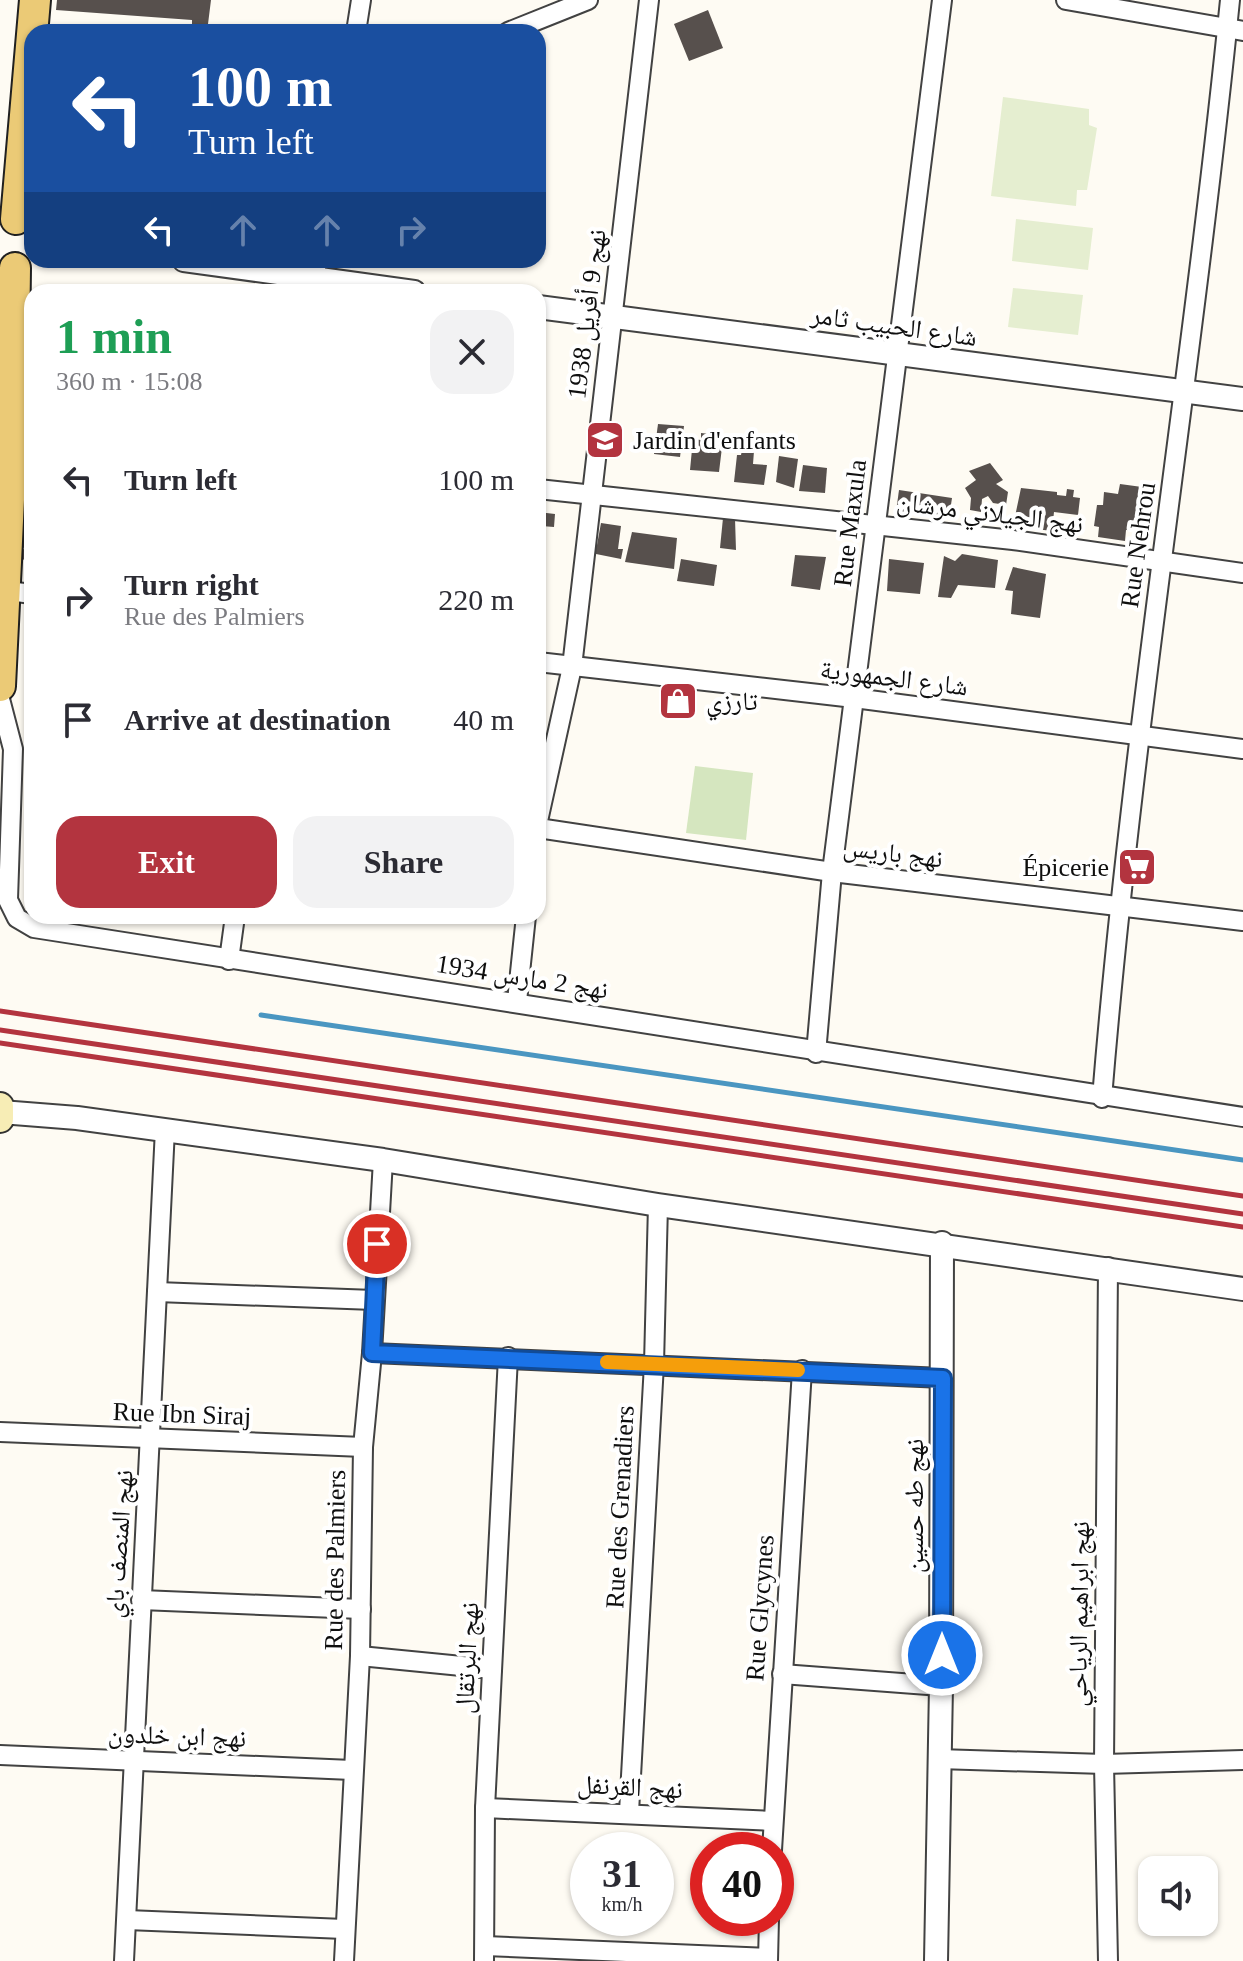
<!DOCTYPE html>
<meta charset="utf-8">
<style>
:root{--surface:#fff;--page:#f2f2f3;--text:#2b2b33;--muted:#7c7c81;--accent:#b3343f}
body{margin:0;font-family:"Times New Roman","Noto Naskh Arabic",serif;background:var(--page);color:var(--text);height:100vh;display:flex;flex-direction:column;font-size:30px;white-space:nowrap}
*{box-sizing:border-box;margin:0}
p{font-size:26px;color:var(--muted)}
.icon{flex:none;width:44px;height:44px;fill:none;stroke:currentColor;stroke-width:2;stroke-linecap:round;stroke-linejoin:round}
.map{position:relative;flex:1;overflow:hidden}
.side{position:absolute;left:24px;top:284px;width:522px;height:640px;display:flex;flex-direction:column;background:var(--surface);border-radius:24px;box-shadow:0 2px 6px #0004}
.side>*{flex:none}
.banner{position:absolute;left:24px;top:24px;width:522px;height:244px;border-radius:24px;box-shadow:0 2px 6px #0004;background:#1a4fa0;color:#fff;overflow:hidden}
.buttons{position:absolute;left:1138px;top:1856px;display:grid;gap:16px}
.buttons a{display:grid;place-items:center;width:80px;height:80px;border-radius:16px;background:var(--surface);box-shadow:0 2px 6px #0004;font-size:40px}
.speed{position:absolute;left:570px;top:1832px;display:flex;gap:16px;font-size:40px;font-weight:700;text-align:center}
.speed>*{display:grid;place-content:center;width:104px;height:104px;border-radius:50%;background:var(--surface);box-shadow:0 2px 6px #0004;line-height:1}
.speed small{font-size:20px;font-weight:400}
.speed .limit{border:12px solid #d22;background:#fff;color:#111}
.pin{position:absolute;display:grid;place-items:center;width:68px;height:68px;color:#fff;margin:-34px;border:4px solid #fff;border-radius:50%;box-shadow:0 2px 8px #0007}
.me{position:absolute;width:88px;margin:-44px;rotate:0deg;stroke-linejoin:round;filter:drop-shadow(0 0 6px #0008)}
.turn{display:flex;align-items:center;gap:28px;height:168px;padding:0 32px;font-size:36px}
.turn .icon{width:104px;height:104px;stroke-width:2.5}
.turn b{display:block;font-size:56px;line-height:68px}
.lanes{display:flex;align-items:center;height:76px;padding:0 32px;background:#0003;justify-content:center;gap:40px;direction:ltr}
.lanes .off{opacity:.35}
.round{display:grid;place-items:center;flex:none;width:84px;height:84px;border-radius:24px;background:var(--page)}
.headline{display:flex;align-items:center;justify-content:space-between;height:136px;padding:0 32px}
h1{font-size:48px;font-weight:700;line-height:60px;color:#1e9e55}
.cta{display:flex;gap:16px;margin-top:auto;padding:16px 32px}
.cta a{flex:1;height:92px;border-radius:24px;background:var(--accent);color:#fff;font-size:32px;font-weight:700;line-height:92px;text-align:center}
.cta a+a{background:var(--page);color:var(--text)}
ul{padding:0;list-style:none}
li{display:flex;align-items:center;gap:24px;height:120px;padding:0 32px}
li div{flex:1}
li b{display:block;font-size:30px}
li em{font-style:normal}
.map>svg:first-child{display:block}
.green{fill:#d5e6bf}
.pitch{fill:#e5eed0}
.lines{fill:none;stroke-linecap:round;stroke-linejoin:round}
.stream{stroke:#4a96c1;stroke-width:5}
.building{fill:#57504d}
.minor-casing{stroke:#424242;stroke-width:22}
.tertiary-casing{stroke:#424242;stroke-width:26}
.secondary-casing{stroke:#313131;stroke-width:30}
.primary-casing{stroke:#202020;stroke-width:34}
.minor{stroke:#fff;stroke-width:18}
.tertiary{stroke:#fff;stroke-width:22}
.secondary{stroke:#f7edb5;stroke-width:26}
.primary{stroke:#ebca76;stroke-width:30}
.rail{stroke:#b3343f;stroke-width:5}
.route-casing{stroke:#114b97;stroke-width:20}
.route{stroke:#1a73e8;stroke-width:14}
.slow{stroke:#f59e0b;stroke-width:14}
.labels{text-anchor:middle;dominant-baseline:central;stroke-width:8;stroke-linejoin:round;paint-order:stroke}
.street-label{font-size:26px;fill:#0f0f0f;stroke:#fff}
.poi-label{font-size:26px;fill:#0f0f0f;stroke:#fff;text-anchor:start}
</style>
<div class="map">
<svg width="1243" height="1961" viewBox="0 0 1243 1961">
<rect width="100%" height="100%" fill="#fefbf3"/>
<path class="green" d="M 695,766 L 753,773 L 746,840 L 686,833 Z"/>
<g class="pitch">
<path d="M 1003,97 L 1089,109 L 1089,125 L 1097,128 L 1087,190 L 1077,190 L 1076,206 L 991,196 Z"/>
<path d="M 1016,219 L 1093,228 L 1088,270 L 1012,261 Z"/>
<path d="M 1013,288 L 1083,295 L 1078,335 L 1008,327 Z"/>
</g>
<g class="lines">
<path class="stream" d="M 261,1015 L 1243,1160"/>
</g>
<g class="building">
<path d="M 57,0 L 211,0 L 207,32 L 192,32 L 192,20 L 56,10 Z"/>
<path d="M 708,10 L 723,48 L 689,61 L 674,24 Z"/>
<path d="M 658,424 L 684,426 L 680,457 L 654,454 Z"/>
<path d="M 701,433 L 719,435 L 718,439 L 723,439 L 719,472 L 690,470 L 693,439 L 701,440 Z"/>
<path d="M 742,450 L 754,451 L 753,464 L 767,465 L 764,485 L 734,482 L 737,455 L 741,455 Z"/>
<path d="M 779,456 L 798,459 L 794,488 L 776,482 Z"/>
<path d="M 990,463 L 1003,480 L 996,484 L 1008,492 L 1006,505 L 993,503 L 988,496 L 982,499 L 981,512 L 970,510 L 971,498 L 965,488 L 976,480 L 969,471 Z"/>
<path d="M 803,465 L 827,468 L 825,493 L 799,491 Z"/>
<path d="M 1120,484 L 1142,487 L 1137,531 L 1126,530 L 1125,541 L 1098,537 L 1099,527 L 1094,526 L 1097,505 L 1103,505 L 1104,492 L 1118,494 Z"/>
<path d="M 1021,488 L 1057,492 L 1057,495 L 1066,496 L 1067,489 L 1074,490 L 1073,497 L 1080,498 L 1078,515 L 1054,512 L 1052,531 L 1013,526 Z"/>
<path d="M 899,490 L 952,498 L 949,518 L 896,512 Z"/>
<path d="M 26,504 L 32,504 L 32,571 L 26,570 L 26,561 L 19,557 L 24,548 L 19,546 L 21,510 L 25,511 Z"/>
<path d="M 538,512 L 555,514 L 554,527 L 541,526 L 540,538 Z"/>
<path d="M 723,518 L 735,519 L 736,550 L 720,548 Z"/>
<path d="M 601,523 L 621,526 L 618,549 L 623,549 L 621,559 L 591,553 L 592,545 L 597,545 Z"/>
<path d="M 632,532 L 677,538 L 674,569 L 625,562 Z"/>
<path d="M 962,554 L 998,560 L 995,588 L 958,585 L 951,598 L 938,597 L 944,556 L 955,561 Z"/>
<path d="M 795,555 L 826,557 L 820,590 L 791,586 Z"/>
<path d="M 681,559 L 717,565 L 714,586 L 677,581 Z"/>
<path d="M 889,559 L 924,563 L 920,594 L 887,591 Z"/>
<path d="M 1013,567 L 1046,574 L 1040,618 L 1011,614 L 1013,591 L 1005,590 Z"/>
</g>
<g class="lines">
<defs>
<g id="minor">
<path d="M 1066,0 L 1243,31"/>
<path d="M 356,32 L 361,0"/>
<path d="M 508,32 L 588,0"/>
<path d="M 313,292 L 317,260"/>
<path d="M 538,489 L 1013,540 L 1243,573"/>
<path d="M 0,590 L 32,594"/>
<path d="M 538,662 L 854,698 L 1243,749"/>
<path d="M 0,699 L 13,749 L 8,900 L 17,918 L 34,928 L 1243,1117"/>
<path d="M 538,821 L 572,667 L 649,0"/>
<path d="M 538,828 L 832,872 L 1243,921"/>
<path d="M 229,960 L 235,916"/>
<path d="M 517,1001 L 526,916"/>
<path d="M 816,1053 L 832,872 L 942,0"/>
<path d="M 1102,1098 C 1132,730 1193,367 1230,0"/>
<path d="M 157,1292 L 374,1300"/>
<path d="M 372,1353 L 943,1378"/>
<path d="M 0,1432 L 363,1447"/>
<path d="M 141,1600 L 361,1609"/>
<path d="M 360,1656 L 492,1669"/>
<path d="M 782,1674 L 941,1686"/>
<path d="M 0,1755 L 352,1770"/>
<path d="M 938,1759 L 1104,1764 L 1243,1760"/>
<path d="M 485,1808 L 773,1821"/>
<path d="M 629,1812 L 654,1364 L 658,1205"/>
<path d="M 772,1850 L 802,1370"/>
<path d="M 127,1920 L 344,1929"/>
<path d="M 485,1946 L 768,1958"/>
<path d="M 124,1961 L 165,1129"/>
<path d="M 344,1961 L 360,1656 L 363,1447 L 372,1353 L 383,1160"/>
<path d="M 484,1961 L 485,1808 L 508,1357"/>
<path d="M 768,1961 L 769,1918"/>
<path d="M 1108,1961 L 1104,1764 L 1108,1267"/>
</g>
<g id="tertiary">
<path d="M 184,260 L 414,292"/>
<path d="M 538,307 L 1243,399"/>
<path d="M 1,1112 L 77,1118 L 383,1160 L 658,1205 L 1243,1289"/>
<path d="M 936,1961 L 941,1686 L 942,1243"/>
</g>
<path id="secondary" d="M 0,1106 L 0,1119"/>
<g id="primary">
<path d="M 16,219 L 35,0"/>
<path d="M 0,686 L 13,417 L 15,268"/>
</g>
</defs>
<use href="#minor" class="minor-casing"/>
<use href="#tertiary" class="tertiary-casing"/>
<use href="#secondary" class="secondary-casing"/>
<use href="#primary" class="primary-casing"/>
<use href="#minor" class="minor"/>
<use href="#tertiary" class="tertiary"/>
<use href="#secondary" class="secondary"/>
<use href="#primary" class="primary"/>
<g class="rail">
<path d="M 0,1011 L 1243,1196"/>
<path d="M 0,1030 L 1243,1214"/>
<path d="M 0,1043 L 1243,1227"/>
</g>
</g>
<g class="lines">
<defs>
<path id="route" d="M 377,1244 L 372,1353 L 943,1378 L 942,1655"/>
</defs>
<use href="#route" class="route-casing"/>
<use href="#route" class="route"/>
<path class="slow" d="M 607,1362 L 798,1370"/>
</g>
<defs>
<symbol id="school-square" viewBox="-11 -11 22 22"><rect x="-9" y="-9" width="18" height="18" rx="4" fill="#b3343f" stroke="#fff"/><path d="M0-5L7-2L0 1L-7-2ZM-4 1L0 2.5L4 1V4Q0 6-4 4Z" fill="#fff"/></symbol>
<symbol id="shop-square" viewBox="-11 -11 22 22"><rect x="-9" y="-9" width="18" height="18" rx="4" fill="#b3343f" stroke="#fff"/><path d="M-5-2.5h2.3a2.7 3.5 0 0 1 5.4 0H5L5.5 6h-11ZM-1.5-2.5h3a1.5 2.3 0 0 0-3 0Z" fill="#fff"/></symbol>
<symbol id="supermarket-square" viewBox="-11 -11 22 22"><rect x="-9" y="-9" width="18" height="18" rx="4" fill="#b3343f" stroke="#fff"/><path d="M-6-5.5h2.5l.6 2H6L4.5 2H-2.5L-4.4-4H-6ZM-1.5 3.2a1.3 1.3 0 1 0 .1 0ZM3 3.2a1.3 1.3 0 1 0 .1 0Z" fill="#fff"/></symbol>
</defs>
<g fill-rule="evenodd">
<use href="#school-square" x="583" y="418" width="44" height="44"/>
<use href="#shop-square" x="656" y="679" width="44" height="44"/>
<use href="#supermarket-square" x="1115" y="845" width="44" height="44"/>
</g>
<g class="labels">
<g class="street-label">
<text transform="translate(587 314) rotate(-83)">نهج 9 أفريل 1938</text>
<text transform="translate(894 326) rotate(8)">شارع الحبيب ثامر</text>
<text transform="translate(990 513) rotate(7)">نهج الجيلاني مرشان</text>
<text transform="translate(850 523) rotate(-83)">Rue Maxula</text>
<text transform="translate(1138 545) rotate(-82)">Rue Nehrou</text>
<text transform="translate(894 678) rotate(7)">شارع الجمهورية</text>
<text transform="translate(893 853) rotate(7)">نهج باريس</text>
<text transform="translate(522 977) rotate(9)">نهج 2 مارس 1934</text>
<text transform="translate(182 1414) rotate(2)">Rue Ibn Siraj</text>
<text transform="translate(914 1506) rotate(-90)">نهج طه حسين</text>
<text transform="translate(620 1507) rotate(-87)">Rue des Grenadiers</text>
<text transform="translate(119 1544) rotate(-86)">نهج المنصف باي</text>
<text transform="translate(335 1560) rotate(-89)">Rue des Palmiers</text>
<text transform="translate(760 1608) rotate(-86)">Rue Glycynes</text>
<text transform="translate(1079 1614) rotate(-89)">نهج ابراهيم الرياحي</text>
<text transform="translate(467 1658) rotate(-87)">نهج البرتقال</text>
<text transform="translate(177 1736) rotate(2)">نهج ابن خلدون</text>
<text transform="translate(630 1787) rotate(3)">نهج القرنفل</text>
</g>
<g class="poi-label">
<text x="633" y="440">Jardin d'enfants</text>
<text x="706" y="701">تارزي</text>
<text x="1109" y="867" text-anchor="end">Épicerie</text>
</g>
</g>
</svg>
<div class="buttons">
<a><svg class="icon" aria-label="sound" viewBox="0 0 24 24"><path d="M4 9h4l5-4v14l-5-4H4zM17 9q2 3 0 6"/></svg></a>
</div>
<div class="speed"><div>31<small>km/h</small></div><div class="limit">40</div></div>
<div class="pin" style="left:377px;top:1244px;background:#d93025"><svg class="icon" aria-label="arrive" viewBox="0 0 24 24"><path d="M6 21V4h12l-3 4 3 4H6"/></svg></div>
<svg class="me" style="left:942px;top:1655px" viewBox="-20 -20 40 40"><circle r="17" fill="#1a73e8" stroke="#fff" stroke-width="3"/><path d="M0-11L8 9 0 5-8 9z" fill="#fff"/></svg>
<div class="banner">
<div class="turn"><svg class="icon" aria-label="left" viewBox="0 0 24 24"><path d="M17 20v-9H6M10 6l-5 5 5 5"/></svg><div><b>100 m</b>Turn left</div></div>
<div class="lanes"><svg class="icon" aria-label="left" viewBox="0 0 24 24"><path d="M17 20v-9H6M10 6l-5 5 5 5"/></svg><svg class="icon off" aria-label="ahead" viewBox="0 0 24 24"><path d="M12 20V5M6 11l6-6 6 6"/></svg><svg class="icon off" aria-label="ahead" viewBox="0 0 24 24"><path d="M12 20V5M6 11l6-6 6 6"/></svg><svg class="icon off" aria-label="right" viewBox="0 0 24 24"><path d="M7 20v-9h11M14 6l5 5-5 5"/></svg></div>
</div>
<section class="side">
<div class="headline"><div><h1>1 min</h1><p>360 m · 15:08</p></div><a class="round"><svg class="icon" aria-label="close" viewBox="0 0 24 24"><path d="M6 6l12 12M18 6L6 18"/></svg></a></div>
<ul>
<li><svg class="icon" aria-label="left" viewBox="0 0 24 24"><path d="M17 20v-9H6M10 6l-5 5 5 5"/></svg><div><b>Turn left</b></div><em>100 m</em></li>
<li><svg class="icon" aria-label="right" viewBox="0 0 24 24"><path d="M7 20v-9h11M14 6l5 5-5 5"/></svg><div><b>Turn right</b><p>Rue des Palmiers</p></div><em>220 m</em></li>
<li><svg class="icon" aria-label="arrive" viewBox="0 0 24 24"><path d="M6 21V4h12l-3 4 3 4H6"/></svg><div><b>Arrive at destination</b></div><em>40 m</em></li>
</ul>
<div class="cta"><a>Exit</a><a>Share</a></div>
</section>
</div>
